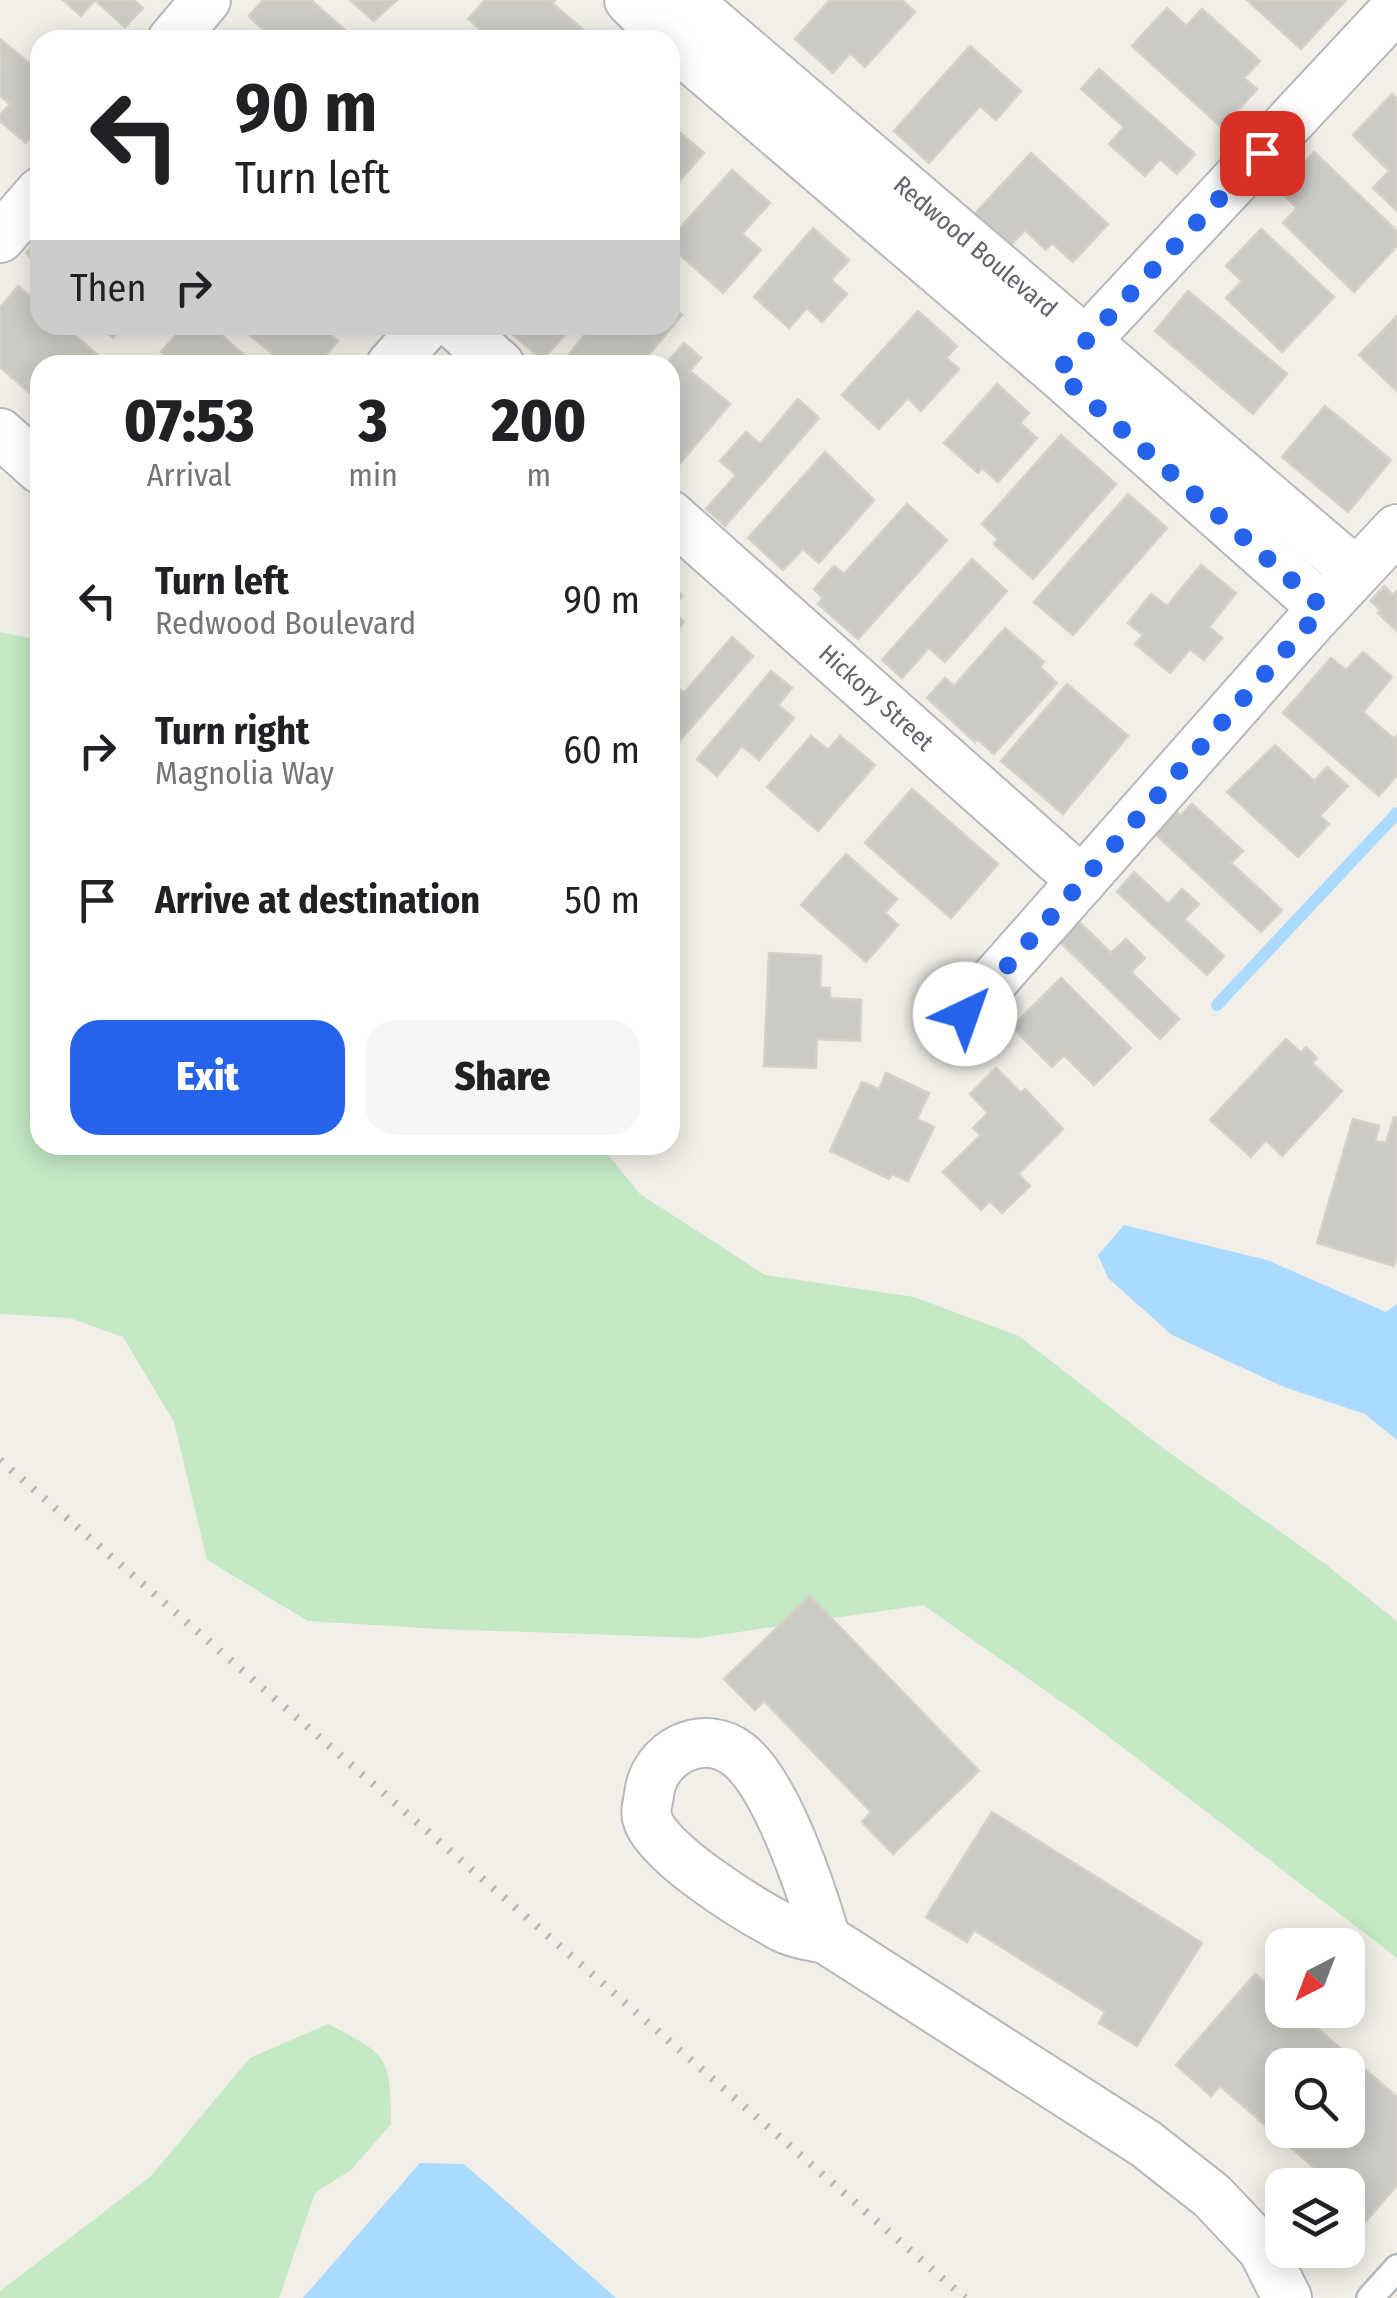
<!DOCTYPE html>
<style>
:root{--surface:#fff;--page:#f6f6f6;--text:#202124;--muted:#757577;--accent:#2563eb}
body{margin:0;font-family:"Fira Sans Condensed",sans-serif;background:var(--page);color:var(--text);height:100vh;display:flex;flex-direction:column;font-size:38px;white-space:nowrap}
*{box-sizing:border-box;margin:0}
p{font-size:32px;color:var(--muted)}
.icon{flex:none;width:55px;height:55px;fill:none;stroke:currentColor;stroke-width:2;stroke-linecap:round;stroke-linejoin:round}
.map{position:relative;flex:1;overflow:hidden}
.details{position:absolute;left:30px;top:355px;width:650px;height:800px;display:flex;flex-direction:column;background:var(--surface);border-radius:30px;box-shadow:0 5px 25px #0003}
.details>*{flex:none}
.banner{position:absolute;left:30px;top:30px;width:650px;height:305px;border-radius:30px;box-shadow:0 5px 25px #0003;background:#fff;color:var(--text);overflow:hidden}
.needle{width:65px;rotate:222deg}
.buttons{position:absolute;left:1265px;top:1928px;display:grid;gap:20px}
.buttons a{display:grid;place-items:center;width:100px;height:100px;border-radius:20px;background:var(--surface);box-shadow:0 5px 25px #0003;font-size:50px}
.pin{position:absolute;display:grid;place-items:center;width:85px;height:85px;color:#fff;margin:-42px;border-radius:20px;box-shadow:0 5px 15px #0006}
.me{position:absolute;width:110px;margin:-55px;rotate:42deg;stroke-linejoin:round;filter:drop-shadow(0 0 8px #0008)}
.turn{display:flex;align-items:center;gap:35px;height:210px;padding:0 40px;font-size:45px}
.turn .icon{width:130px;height:130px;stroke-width:2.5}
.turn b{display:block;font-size:70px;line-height:85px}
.then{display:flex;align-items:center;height:95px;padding:0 40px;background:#0003;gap:20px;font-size:38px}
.eta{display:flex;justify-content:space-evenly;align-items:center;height:170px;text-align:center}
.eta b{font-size:60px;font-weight:800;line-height:70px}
.button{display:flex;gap:20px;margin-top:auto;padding:20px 40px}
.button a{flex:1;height:115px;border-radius:30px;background:var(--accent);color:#fff;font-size:40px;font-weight:800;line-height:115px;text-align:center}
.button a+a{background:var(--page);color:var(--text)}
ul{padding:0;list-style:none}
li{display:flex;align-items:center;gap:30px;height:150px;padding:0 40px}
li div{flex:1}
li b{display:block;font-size:38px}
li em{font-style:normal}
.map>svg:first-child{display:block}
.green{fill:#c5e8c5}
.water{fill:#aadaff}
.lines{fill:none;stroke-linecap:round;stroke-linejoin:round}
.stream{stroke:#aadaff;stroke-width:12}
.building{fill:#cccac5;stroke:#d6d1c6;stroke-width:2.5;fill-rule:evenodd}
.service-casing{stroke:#b5b8bc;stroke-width:30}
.minor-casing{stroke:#b5b8bc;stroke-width:52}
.service{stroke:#fff;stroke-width:25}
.minor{stroke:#fff;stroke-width:48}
.rail{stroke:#b6b7b8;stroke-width:8;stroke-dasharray:2.5 12;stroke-linecap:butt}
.route{stroke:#2563eb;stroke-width:18;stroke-dasharray:0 32.4}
.labels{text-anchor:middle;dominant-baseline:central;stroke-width:10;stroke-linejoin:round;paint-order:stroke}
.street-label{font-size:25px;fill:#5f6368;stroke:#fff}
</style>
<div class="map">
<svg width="1397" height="2298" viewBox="0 0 1397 2298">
<rect width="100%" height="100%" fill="#f1efe8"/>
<g class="green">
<path d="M 0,632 L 40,640 L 40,1145 L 600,1145 L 640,1194 L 765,1275 L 914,1297 L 1019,1336 L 1160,1446 L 1324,1563 L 1397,1621 L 1397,1958 L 1079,1714 L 923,1605 L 698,1638 L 440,1629 L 308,1621 L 207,1560 L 174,1422 L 123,1337 L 70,1318 L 0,1314 Z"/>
<path d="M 328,2024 C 388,2055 391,2056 391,2124 L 351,2170 L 315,2193 L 279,2298 L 0,2298 L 0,2291 L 150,2177 L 250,2058 Z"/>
</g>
<g class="water">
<path d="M 1124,1225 L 1267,1260 L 1386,1312 L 1397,1304 L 1397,1440 L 1365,1414 L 1284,1387 L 1172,1335 L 1108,1278 L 1098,1255 Z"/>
<path d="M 420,2163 L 464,2164 L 616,2298 L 303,2298 Z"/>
</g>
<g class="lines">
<path class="stream" d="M 1217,1005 L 1397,813"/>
</g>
<g class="building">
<path d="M 63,0 L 134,0 L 143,8 L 125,27 L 95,0 L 81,16 Z"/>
<path d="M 263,0 L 311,0 L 356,40 L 273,40 L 249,16 Z"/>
<path d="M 350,0 L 397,0 L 374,21 Z"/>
<path d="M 485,0 L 555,0 L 552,3 L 588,34 L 583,40 L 493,40 L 468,19 Z"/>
<path d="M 830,0 L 902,0 L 915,12 L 865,67 L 850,53 L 833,73 L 795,39 Z"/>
<path d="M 1247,0 L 1346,0 L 1301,49 Z"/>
<path d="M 1167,8 L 1186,26 L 1202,9 L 1260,61 L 1244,78 L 1257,89 L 1222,128 L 1132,46 Z"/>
<path d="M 0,39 L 40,72 L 40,126 L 26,143 L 0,121 L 0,115 L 10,104 L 0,96 Z"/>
<path d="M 970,46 L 1021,91 L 996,120 L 980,106 L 929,163 L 894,131 Z"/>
<path d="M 1099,69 L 1195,154 L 1177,174 L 1160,159 L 1145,176 L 1109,144 L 1124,127 L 1081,89 Z"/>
<path d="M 1392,94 L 1397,99 L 1397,211 L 1373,188 L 1389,171 L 1353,135 Z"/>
<path d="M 670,124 L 704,153 L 670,192 Z"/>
<path d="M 1314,152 L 1397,231 L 1397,246 L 1354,292 L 1283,223 L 1297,208 L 1279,190 Z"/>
<path d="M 1031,153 L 1108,224 L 1073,262 L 1052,243 L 1046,250 L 1025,230 L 1006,250 L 971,218 Z"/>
<path d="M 732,170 L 770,203 L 742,234 L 761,250 L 723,293 L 670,246 L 670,239 Z"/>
<path d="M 813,228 L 849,260 L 831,280 L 847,294 L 822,322 L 807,308 L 789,328 L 754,297 Z"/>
<path d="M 1261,229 L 1334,297 L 1282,352 L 1226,298 L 1242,281 L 1226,266 Z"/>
<path d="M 40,236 L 40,265 L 26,253 Z"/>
<path d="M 18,286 L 40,305 L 40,325 L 63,325 L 109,365 L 40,365 L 40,402 L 0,367 L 0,308 Z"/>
<path d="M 1188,291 L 1287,374 L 1253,414 L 1155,331 Z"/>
<path d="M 670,305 L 682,315 L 640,365 L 574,365 L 566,358 L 593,325 L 670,325 Z"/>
<path d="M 918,311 L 957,346 L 946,358 L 959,369 L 921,411 L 908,398 L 879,429 L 842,395 Z"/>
<path d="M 1397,316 L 1397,391 L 1359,355 Z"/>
<path d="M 98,325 L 125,325 L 113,338 Z"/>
<path d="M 185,325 L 210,325 L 255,365 L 176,365 L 161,352 Z"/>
<path d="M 238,325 L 320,325 L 338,341 L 317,365 L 286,365 Z"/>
<path d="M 502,325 L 574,325 L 542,360 Z"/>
<path d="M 684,343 L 701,358 L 690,371 L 730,404 L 671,474 L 670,365 L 665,365 Z"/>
<path d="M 997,384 L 1029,413 L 1020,423 L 1037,438 L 998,482 L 982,468 L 978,473 L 944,443 Z"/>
<path d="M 798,399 L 819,418 L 725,526 L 706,509 L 736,475 L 720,461 L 746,432 L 760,444 Z"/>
<path d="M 1325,406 L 1391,460 L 1348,512 L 1282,457 Z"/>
<path d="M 1061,435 L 1116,484 L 1033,579 L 994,544 L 998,539 L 982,524 Z"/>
<path d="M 825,452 L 874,500 L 819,563 L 803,549 L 783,570 L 748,538 Z"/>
<path d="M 1128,494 L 1167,528 L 1073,635 L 1034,602 Z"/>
<path d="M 907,504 L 947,540 L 858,639 L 818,604 L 823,598 L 814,589 L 834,566 L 844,574 Z"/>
<path d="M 972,559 L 1007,591 L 945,662 L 929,648 L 902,678 L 882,660 Z"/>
<path d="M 1201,565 L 1236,593 L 1209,627 L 1222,638 L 1204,660 L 1190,649 L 1170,673 L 1135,644 L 1143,635 L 1128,623 L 1151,594 L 1167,606 Z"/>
<path d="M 670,585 L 682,596 L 670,609 L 684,622 L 670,638 Z"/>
<path d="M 1384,586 L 1393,595 L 1397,591 L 1397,631 L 1378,613 L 1380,610 L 1371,601 Z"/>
<path d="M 1005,628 L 1044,662 L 1040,667 L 1057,683 L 994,754 L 977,739 L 975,742 L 927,698 L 945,678 L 954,686 Z"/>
<path d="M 732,637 L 753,656 L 670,752 L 670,681 L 684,693 Z"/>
<path d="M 1363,652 L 1392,677 L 1363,712 L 1394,739 L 1397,735 L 1397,775 L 1379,796 L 1283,713 L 1331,658 L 1346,670 Z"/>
<path d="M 771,671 L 792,688 L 778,705 L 794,718 L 759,760 L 742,746 L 717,776 L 697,759 Z"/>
<path d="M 1067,684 L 1128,736 L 1063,814 L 1001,761 Z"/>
<path d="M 811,736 L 828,750 L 840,736 L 875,765 L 818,831 L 767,787 Z"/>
<path d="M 1275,745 L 1314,781 L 1327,767 L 1348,786 L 1320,816 L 1329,824 L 1298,857 L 1227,792 Z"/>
<path d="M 912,789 L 998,864 L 951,918 L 865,843 Z"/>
<path d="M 1192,804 L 1243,851 L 1231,863 L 1282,910 L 1261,932 L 1155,834 L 1176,812 L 1180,816 Z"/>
<path d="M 846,854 L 897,899 L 885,913 L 898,925 L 866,962 L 801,905 Z"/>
<path d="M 1134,872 L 1168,904 L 1182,889 L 1199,904 L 1184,919 L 1224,956 L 1207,975 L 1117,892 Z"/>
<path d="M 1076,919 L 1111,953 L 1126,939 L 1145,958 L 1131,972 L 1179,1019 L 1160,1039 L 1057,939 Z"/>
<path d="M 769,953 L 821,956 L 820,988 L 830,988 L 830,998 L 861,1000 L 860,1041 L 817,1039 L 816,1068 L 764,1066 Z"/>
<path d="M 1061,978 L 1131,1048 L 1094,1085 L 1064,1055 L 1052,1067 L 1012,1027 Z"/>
<path d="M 1286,1039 L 1301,1053 L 1306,1047 L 1317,1058 L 1312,1063 L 1342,1091 L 1282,1156 L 1266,1140 L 1251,1157 L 1210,1120 Z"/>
<path d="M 996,1068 L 1021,1093 L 1025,1089 L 1063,1129 L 1018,1174 L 1030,1186 L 1002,1213 L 990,1201 L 981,1210 L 943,1172 L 981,1135 L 973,1128 L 988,1113 L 970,1094 Z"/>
<path d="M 886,1073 L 929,1093 L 917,1119 L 934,1127 L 908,1181 L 892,1174 L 889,1179 L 830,1151 L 862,1082 L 879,1089 Z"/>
<path d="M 1394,1117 L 1397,1118 L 1397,1256 L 1394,1266 L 1317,1243 L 1353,1119 L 1379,1126 L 1375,1141 L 1386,1143 Z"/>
<path d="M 810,1596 L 979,1771 L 893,1854 L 862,1822 L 871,1812 L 764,1701 L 755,1710 L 724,1679 Z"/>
<path d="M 992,1812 L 1202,1943 L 1137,2046 L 1099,2023 L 1105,2012 L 974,1930 L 967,1942 L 926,1917 Z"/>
<path d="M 1255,1974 L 1282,1998 L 1282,2010 L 1296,2010 L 1397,2097 L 1397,2185 L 1361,2227 L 1348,2215 L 1348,2185 L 1334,2185 L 1220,2086 L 1211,2096 L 1176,2065 ZM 1282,2065 L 1348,2065 L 1348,2130 L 1282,2130 Z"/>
</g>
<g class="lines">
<defs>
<path id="service" d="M 1370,2298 L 1397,2268"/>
<g id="minor">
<path d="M 629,0 L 669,40"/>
<path d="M 686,0 L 1356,572"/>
<path d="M 172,40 L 206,0"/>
<path d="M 670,41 L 1057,372 L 1323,608"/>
<path d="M 0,238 L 40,192"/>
<path d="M 455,325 L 500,365"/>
<path d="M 1065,363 L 1397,7"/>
<path d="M 391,365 L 427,325"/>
<path d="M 0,433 L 40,469"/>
<path d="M 670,515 L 1082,881"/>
<path d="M 965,1013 L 1312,620 L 1397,529"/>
<path d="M 826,1939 C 812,1892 777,1785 739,1755 C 703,1726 653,1753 649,1795 C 648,1802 645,1812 647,1818 C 656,1853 750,1910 782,1927 C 795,1934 812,1936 826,1939 L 1146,2144 L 1212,2196 L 1263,2250 L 1287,2298"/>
</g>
</defs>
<use href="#service" class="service-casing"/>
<use href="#minor" class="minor-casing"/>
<use href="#service" class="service"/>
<use href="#minor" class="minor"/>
<path class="rail" d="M 0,1460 L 965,2298"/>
</g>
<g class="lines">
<path class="route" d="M 965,1014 L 1323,608 L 1057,372 L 1262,153"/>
</g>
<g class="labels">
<g class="street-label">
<text transform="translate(975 247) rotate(40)">Redwood Boulevard</text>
<text transform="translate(876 698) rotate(42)">Hickory Street</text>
</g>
</g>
</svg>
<div class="buttons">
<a><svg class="needle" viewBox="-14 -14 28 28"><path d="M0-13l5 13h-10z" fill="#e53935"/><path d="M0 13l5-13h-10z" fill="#757577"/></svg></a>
<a><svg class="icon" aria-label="search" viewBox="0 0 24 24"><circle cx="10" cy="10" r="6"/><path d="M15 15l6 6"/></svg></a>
<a><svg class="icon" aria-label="layers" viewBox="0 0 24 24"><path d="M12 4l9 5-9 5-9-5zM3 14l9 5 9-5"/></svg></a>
</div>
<div class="pin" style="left:1262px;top:153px;background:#d93025"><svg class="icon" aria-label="arrive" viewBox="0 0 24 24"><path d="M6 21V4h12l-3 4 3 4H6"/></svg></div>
<svg class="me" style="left:965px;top:1014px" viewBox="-20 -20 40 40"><circle r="19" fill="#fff"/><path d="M0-13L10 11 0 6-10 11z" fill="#2563eb"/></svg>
<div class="banner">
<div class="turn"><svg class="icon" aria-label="left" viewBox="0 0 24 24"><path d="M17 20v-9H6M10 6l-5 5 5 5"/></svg><div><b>90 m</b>Turn left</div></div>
<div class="then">Then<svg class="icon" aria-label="right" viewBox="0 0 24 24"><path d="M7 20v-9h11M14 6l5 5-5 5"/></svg></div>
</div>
<section class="details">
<div class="eta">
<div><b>07:53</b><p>Arrival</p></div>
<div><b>3</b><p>min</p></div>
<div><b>200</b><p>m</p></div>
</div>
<ul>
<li><svg class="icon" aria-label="left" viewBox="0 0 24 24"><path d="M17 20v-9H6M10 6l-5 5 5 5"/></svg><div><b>Turn left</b><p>Redwood Boulevard</p></div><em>90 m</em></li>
<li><svg class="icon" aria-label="right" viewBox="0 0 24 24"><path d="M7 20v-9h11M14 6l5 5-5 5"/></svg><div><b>Turn right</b><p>Magnolia Way</p></div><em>60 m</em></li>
<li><svg class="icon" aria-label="arrive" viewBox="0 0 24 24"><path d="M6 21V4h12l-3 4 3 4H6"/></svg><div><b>Arrive at destination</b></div><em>50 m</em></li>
</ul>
<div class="button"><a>Exit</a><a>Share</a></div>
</section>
</div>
